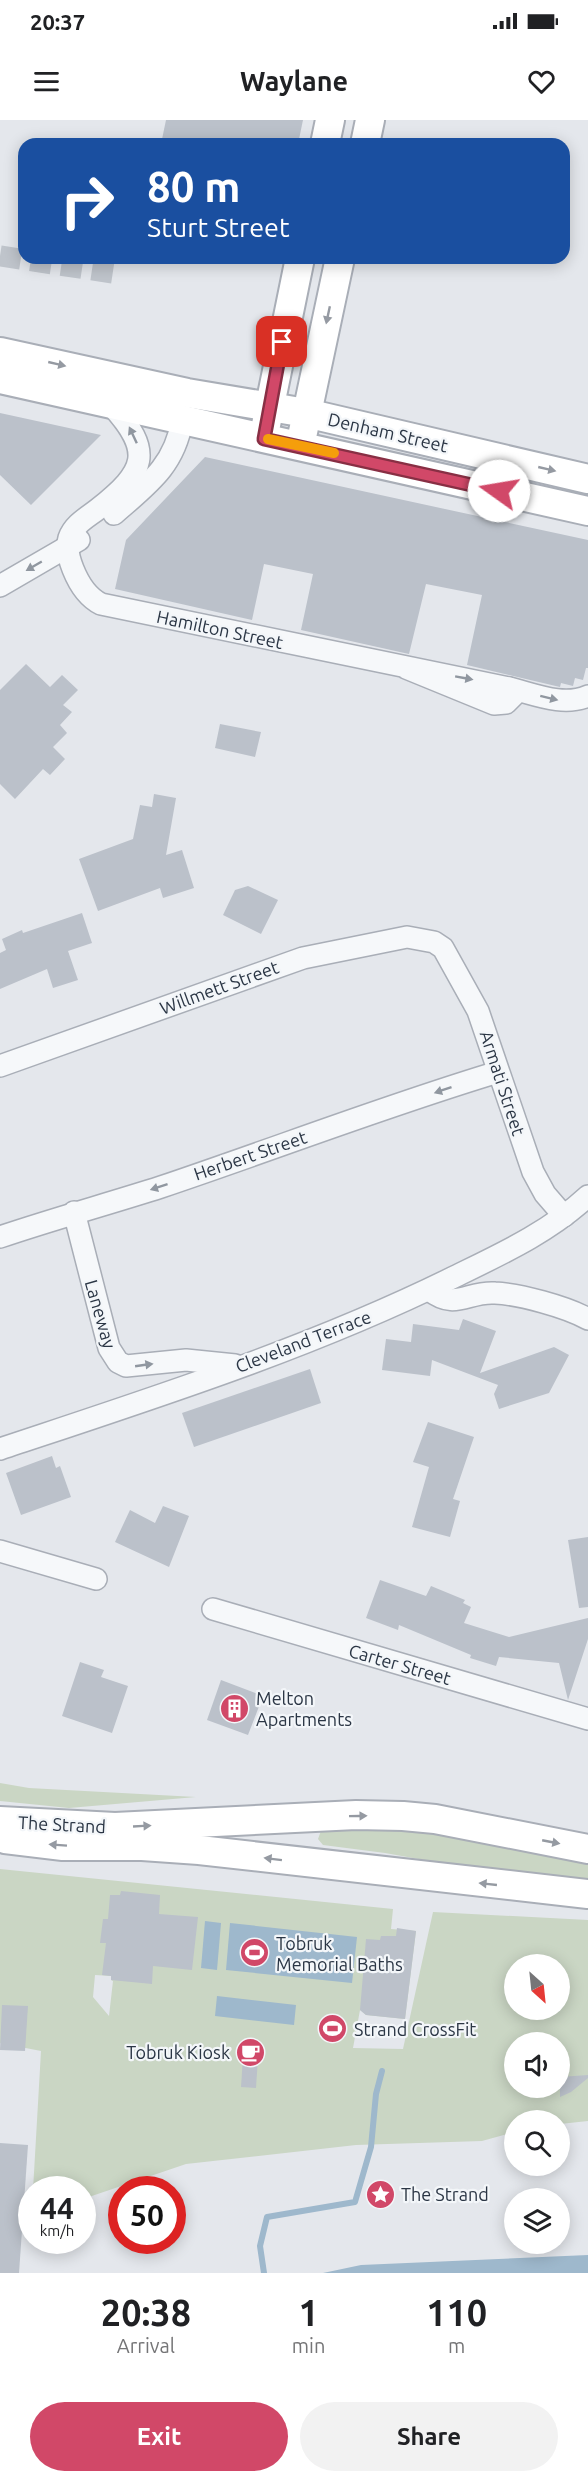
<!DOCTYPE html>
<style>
:root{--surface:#fff;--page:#f2f2f2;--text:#202124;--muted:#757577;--accent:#d14868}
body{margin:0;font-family:Ubuntu,sans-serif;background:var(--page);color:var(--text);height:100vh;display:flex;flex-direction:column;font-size:22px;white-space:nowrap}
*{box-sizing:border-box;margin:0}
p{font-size:20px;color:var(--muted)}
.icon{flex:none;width:33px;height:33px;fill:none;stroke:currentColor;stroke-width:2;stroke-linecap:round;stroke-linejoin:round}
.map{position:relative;height:2153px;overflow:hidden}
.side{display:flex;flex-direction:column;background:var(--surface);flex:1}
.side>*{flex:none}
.guide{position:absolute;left:18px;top:18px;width:552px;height:126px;border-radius:18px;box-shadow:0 3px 15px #0003;background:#1a4fa0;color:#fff;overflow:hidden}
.needle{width:39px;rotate:153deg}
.tools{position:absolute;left:504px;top:1834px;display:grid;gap:12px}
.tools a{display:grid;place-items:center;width:66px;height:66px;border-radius:50%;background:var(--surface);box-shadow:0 3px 15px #0003;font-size:30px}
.speed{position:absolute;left:18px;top:2056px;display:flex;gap:12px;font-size:30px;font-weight:700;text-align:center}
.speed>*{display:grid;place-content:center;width:78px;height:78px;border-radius:50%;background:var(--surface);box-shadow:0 3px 15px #0003;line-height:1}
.speed small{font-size:15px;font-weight:400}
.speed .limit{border:9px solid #d22;background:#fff;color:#111}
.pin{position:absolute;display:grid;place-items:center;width:51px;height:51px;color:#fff;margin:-26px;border-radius:12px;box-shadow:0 3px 9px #0006}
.me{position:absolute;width:66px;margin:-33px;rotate:283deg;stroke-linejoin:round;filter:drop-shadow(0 0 4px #0008)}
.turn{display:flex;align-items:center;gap:21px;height:126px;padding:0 30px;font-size:27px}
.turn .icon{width:78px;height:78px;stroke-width:2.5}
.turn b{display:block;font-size:42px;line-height:51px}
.eta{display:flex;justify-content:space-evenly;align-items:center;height:102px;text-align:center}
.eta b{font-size:36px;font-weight:700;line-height:42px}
.action{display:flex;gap:12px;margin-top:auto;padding:12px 30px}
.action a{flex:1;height:69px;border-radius:36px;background:var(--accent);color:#fff;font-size:24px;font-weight:700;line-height:69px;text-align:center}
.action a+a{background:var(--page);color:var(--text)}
.status{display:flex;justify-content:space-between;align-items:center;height:42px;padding:0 30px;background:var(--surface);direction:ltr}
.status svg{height:16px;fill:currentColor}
header{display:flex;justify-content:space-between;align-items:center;height:78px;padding:0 30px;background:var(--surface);font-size:27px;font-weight:700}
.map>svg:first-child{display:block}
.green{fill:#cad6c4;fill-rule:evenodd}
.water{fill:#9eb8cc}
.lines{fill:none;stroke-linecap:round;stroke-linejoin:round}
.stream{stroke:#9eb8cc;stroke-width:6}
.building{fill:#bbc1ca}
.street-tunnel{stroke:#bfc4cb;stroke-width:21;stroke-dasharray:21 10;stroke-linecap:butt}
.street-casing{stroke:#a9aeb7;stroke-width:24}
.secondary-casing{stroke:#a9aeb7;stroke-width:32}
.street{stroke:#f6f8fa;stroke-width:21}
.secondary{stroke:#fff;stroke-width:28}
.oneway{fill:#959aa2}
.oneway2{fill:#9097a0}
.route-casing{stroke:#882f44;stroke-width:15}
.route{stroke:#d14868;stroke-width:10}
.slow{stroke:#f59e0b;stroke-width:10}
.labels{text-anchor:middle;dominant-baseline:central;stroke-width:4.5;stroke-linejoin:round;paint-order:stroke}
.street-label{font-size:18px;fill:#2b3645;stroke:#f3f6f9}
.poi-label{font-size:18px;fill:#2b3645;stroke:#f3f6f9;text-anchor:start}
</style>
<div class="status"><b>20:37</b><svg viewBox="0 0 49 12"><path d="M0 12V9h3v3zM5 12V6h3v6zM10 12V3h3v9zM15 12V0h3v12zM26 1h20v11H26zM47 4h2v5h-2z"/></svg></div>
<header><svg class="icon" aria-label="menu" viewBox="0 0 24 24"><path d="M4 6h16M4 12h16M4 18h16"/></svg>Waylane<svg class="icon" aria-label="heart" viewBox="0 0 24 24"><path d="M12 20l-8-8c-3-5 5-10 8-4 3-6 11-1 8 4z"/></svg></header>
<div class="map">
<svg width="588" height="2153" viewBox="0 0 588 2153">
<rect width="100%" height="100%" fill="#e4e7ec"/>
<g class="green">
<path d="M 0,1663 L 29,1668 L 196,1677 L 69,1688 L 0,1681 Z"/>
<path d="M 407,1705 L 588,1736 L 588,1762 L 497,1753 L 385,1733 L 323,1725 L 318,1719 L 322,1708 Z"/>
<path d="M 0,1749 L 393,1789 L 391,1809 L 416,1811 L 405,1899 L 366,1895 L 360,1890 L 353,1928 L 403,1929 L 433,1792 L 588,1800 L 588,2001 L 560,2004 L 560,2001 L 514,2001 L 514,2012 L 482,2021 L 356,2025 L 186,2044 L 83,2079 L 82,2070 L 33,2070 L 41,1931 L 0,1923 ZM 514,1845 L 560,1845 L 560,1890 L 514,1890 ZM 95,1855 L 111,1856 L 111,1860 L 113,1861 L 109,1896 L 93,1877 ZM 514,1923 L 560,1923 L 560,1968 L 514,1968 Z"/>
</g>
<g class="water">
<path d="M 205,1801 L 221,1803 L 217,1850 L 201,1848 Z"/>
<path d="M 230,1803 L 357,1817 L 352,1863 L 226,1850 Z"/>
<path d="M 217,1876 L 296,1885 L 294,1905 L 215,1896 Z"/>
<path d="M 588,2135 L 588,2153 L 323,2153 L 361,2145 Z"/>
</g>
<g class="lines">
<path class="stream" d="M 264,2153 L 260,2126 L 267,2097 L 355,2082 L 371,2027 L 376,1974 L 382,1951"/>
</g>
<g class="building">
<path d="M 166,0 L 303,0 L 298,24 L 161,24 Z"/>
<path d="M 0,293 L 101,315 L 31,385 L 0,355 Z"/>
<path d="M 205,337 L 588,420 L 588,548 L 586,548 L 583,560 L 575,558 L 573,566 L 561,563 L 560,567 L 467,545 L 482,475 L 426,464 L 409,534 L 301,510 L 313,454 L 264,444 L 252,500 L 115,469 L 126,420 Z"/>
<path d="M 26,544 L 50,567 L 62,555 L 78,570 L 63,585 L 72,592 L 60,605 L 67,613 L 53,627 L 65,639 L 50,655 L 43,649 L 15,679 L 0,664 L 0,570 Z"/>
<path d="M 220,604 L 261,612 L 255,637 L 215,628 Z"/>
<path d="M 154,674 L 176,678 L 166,735 L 182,730 L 194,768 L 163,778 L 160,768 L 98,791 L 79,739 L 133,719 L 140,685 L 152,687 Z"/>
<path d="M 248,766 L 278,780 L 261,814 L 223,795 L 235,770 Z"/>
<path d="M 82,793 L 92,823 L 68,831 L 78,860 L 53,868 L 47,849 L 0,869 L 0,833 L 6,830 L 2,819 L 22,810 L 23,813 Z"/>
<path d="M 463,1199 L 496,1211 L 480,1253 L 554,1227 L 569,1235 L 549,1273 L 499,1289 L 494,1274 L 498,1265 L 432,1240 L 430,1256 L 382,1250 L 386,1219 L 411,1222 L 413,1204 L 459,1210 Z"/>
<path d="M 310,1249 L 321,1283 L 194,1327 L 182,1293 Z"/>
<path d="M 428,1302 L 474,1317 L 453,1379 L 460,1381 L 450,1417 L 412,1407 L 429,1347 L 413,1342 Z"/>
<path d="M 52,1336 L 56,1348 L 60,1346 L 71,1377 L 21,1395 L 6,1353 Z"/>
<path d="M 163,1386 L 189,1396 L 169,1447 L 115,1422 L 130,1390 L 155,1403 Z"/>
<path d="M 588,1417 L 588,1487 L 579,1488 L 568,1420 Z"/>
<path d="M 380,1460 L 426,1476 L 431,1466 L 465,1480 L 463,1483 L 471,1487 L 464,1503 L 509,1517 L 588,1498 L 588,1519 L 568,1580 L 559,1543 L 499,1537 L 496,1546 L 470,1538 L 471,1535 L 399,1505 L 398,1510 L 366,1498 Z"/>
<path d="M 80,1542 L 104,1550 L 101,1557 L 128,1566 L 112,1613 L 62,1596 Z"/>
<path d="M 221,1560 L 263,1576 L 248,1615 L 207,1600 Z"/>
<path d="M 121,1771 L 160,1775 L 159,1794 L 198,1797 L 192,1850 L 153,1846 L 152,1864 L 111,1860 L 111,1856 L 102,1855 L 106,1823 L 100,1823 L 103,1799 L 108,1799 L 110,1775 L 120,1775 Z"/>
<path d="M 397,1808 L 416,1811 L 405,1899 L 366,1895 L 360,1890 L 366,1819 L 380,1820 L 381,1816 L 396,1816 Z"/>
<path d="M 2,1885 L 28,1886 L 25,1931 L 0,1930 Z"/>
<path d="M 244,1922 L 259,1922 L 256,1968 L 241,1967 Z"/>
<path d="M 588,1955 L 588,1958 L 571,1972 L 560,1977 L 560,1957 Z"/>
<path d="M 0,2023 L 28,2025 L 19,2153 L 0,2153 Z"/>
</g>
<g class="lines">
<path class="street-tunnel" d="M 0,136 L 119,154"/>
<defs>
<g id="street">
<path d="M 111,285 C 154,332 146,351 98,389 C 88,397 74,404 69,418 C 66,428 69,439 73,449 C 79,464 87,477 101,484 C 237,513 373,539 509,568 L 514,575 L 506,583 L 494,584 L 406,548"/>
<path d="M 114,394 C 147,365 174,347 182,301"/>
<path d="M 0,466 L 79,420"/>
<path d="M 509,568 C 534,574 563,587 588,576"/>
<path d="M 0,946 L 303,838 L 407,817 L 434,822 L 443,828 L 478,891 L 533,1052 L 545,1074 L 564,1096"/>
<path d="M 74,1092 L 109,1228 L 118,1242 L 126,1246 L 186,1240 L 235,1245"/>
<path d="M 0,1117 C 53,1099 108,1084 161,1067 C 274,1029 385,986 498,952"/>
<path d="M 429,1170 C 456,1191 467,1171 495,1173 C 519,1174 567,1187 588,1199"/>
<path d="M 0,1329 C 153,1278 308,1229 452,1158 C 501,1134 548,1113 588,1076"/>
<path d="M 0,1431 L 96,1459"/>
<path d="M 213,1489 L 588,1599"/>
</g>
<g id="secondary">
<path d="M 325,24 L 330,0"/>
<path d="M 365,24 L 370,0"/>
<path d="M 0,232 L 187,273 L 306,293 L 588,359"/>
<path d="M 0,259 L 588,391"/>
<path d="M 266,305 L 300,138"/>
<path d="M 303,312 L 340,138"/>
<path d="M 0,1701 L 115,1707 L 356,1695 L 403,1696 L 435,1699 L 588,1729"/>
<path d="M 5,1719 L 63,1726 L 142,1726 L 199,1730 L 588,1774"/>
</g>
</defs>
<use href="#street" class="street-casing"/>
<use href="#secondary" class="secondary-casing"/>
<use href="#street" class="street"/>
<use href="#secondary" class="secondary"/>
</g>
<defs><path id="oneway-solid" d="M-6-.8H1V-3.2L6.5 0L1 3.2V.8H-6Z" transform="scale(1.5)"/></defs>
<g class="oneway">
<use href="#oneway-solid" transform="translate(328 195) rotate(102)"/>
<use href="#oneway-solid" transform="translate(57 244) rotate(13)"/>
<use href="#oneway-solid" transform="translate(547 349) rotate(13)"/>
<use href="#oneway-solid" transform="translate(358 1696) rotate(-1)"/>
<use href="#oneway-solid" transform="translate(142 1706) rotate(-3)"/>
<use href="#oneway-solid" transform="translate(551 1722) rotate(11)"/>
<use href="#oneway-solid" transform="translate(58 1725) rotate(-176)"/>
<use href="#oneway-solid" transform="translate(273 1739) rotate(-173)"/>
<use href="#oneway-solid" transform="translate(488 1764) rotate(-174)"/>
</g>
<g class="oneway2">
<use href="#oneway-solid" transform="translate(133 315) rotate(-115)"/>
<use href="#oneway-solid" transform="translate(34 446) rotate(150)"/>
<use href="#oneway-solid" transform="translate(464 558) rotate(10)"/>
<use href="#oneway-solid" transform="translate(549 578) rotate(14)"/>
<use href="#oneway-solid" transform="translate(443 970) rotate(161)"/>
<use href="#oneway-solid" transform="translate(159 1067) rotate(162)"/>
<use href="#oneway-solid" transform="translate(144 1245) rotate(-8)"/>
</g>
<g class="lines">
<defs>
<path id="route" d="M 282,222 L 264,319 L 499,371"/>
</defs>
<use href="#route" class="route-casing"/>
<use href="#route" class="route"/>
<path class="slow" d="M 268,319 L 334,333"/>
</g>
<defs>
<symbol id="building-disc" viewBox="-11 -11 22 22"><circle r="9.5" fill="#d14868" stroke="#f3f6f9"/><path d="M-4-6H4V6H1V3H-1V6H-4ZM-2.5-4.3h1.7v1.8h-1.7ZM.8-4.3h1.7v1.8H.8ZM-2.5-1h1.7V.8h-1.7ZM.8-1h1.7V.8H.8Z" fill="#fff"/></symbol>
<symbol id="stadium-disc" viewBox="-11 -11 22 22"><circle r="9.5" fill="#d14868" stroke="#f3f6f9"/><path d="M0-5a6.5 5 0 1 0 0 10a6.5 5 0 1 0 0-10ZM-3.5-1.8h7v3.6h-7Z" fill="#fff"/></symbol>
<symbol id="cafe-disc" viewBox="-11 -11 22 22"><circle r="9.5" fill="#d14868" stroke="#f3f6f9"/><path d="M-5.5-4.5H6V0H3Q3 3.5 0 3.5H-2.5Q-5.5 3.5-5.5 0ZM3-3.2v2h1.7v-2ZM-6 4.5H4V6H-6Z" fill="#fff"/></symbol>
<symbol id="sight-disc" viewBox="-11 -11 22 22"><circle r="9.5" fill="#d14868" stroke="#f3f6f9"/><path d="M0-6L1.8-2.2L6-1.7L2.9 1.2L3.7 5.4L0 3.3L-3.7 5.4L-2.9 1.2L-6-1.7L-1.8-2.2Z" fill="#fff"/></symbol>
</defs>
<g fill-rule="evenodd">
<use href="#building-disc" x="218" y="1572" width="33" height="33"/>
<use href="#stadium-disc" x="238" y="1816" width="33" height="33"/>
<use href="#stadium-disc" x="316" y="1892" width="33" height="33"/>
<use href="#cafe-disc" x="234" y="1916" width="33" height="33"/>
<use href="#sight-disc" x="364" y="2058" width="33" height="33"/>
</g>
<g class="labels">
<g class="street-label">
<text transform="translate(388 312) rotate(13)">Denham Street</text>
<text transform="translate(220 509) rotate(12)">Hamilton Street</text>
<text transform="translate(219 867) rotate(-20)">Willmett Street</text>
<text transform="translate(503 963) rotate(72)">Armati Street</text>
<text transform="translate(250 1035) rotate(-19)">Herbert Street</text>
<text transform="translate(101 1194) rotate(74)">Laneway</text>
<text transform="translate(303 1221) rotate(-21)">Cleveland Terrace</text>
<text transform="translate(400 1544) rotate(16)">Carter Street</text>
<text transform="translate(62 1704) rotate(3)">The Strand</text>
</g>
<g class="poi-label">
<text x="256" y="1578">Melton<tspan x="256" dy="21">Apartments</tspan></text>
<text x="276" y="1823">Tobruk<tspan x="276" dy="21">Memorial Baths</tspan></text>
<text x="354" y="1909">Strand CrossFit</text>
<text x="230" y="1932" text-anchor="end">Tobruk Kiosk</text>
<text x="401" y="2074">The Strand</text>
</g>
</g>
</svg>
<div class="tools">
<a><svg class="needle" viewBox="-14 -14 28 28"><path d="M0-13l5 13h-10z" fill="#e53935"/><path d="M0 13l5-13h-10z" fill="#757577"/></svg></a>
<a><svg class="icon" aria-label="sound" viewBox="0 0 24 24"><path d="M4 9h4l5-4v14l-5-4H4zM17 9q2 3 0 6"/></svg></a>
<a><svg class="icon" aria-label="search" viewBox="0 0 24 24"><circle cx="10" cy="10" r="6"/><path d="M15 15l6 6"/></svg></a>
<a><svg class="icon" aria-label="layers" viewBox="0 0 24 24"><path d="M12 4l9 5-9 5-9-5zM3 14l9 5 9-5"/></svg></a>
</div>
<div class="speed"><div>44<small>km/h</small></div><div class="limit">50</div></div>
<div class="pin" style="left:282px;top:222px;background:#d93025"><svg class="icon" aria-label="arrive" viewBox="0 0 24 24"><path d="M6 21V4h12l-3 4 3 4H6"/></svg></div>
<svg class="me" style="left:499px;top:371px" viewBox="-20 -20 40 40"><circle r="19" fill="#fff"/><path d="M0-13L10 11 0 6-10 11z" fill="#d14868"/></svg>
<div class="guide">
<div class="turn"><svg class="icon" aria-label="right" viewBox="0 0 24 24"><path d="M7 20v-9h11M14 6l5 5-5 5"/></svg><div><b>80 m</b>Sturt Street</div></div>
</div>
</div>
<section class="side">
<div class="eta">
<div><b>20:38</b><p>Arrival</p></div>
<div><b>1</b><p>min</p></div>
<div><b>110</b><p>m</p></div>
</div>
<div class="action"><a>Exit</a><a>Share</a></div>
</section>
